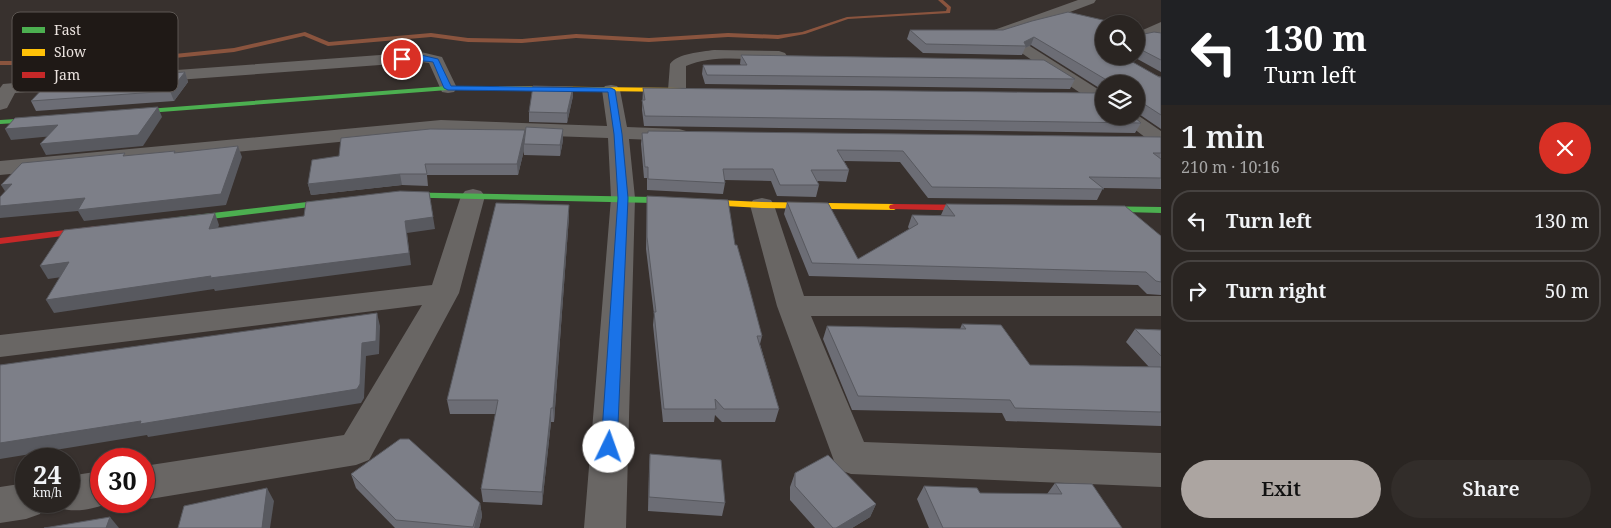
<!DOCTYPE html>
<meta charset="utf-8">
<style>
:root{--surface:#2a2522;--page:#322d2a;--text:#f1f3f6;--muted:#a5a5a5;--line:#464240;--accent:#aca5a1}
body{margin:0;font-family:"Noto Serif",serif;background:var(--page);color:var(--text);height:100vh;display:flex;flex-direction:column;font-size:19px;white-space:nowrap}
*{box-sizing:border-box;margin:0}
p{font-size:16px;color:var(--muted)}
.icon{flex:none;width:28px;height:28px;fill:none;stroke:currentColor;stroke-width:2;stroke-linecap:round;stroke-linejoin:round}
.map{position:relative;flex:1;overflow:hidden}
.side{display:flex;flex-direction:column;background:var(--surface);width:450px}
.side>*{flex:none}
.hud{background:#202124;color:#fff;overflow:hidden}
.buttons{position:absolute;left:1095px;top:15px;display:grid;gap:10px}
.buttons a{display:grid;place-items:center;width:50px;height:50px;border-radius:50%;background:var(--surface);box-shadow:0 1px 4px #0004,0 0 0 1px var(--line);font-size:25px}
.speed{position:absolute;left:15px;top:448px;display:flex;gap:10px;font-size:25px;font-weight:700;text-align:center}
.speed>*{display:grid;place-content:center;width:65px;height:65px;border-radius:50%;background:var(--surface);box-shadow:0 1px 4px #0004,0 0 0 1px var(--line);line-height:1}
.speed small{font-size:12px;font-weight:400}
.speed .limit{border:8px solid #d22;background:#fff;color:#111}
.pin{position:absolute;display:grid;place-items:center;width:42px;height:42px;color:#fff;margin:-21px;border:2px solid #fff;border-radius:50%;box-shadow:0 1px 5px #0007}
.me{position:absolute;width:55px;margin:-28px;rotate:3deg;stroke-linejoin:round;filter:drop-shadow(0 0 4px #0008)}
.turn{display:flex;align-items:center;gap:18px;height:105px;padding:0 20px;font-size:22px}
.turn .icon{width:65px;height:65px;stroke-width:2.5}
.turn b{display:block;font-size:35px;line-height:42px}
.round{display:grid;place-items:center;flex:none;width:52px;height:52px;border-radius:26px;background:var(--page)}
.headline{display:flex;align-items:center;justify-content:space-between;height:85px;padding:0 20px}
h1{font-size:30px;font-weight:600;line-height:38px}
.action{display:flex;gap:10px;margin-top:auto;padding:10px 20px}
.action a{flex:1;height:58px;border-radius:30px;background:var(--accent);color:#111;font-size:20px;font-weight:600;line-height:58px;text-align:center}
.action a+a{background:var(--page);color:var(--text)}
ul{padding:0;list-style:none}
li{display:flex;align-items:center;gap:15px;height:62px;margin:0 10px 8px;padding:0 10px;border:2px solid var(--line);border-radius:20px}
li div{flex:1}
li b{display:block;font-size:19px}
li em{font-style:normal}
main{display:flex;flex:1;min-height:0}
.map>svg:first-child{display:block}
.lines{fill:none;stroke-linecap:round;stroke-linejoin:round}
.stream{fill:#8a543e;fill-rule:evenodd}
.street{fill:#696664;fill-rule:evenodd}
.fast{fill:#4caf50;fill-rule:evenodd}
.slow{fill:#ffc107;fill-rule:evenodd}
.jam{fill:#c62828;fill-rule:evenodd}
.wall{fill:#6c6d75}
.shaded-wall{fill:#58595f}
.building{fill:#7d7f88;stroke:#58595f}
.route{fill:#1a73e8;stroke:#114b97}
.key{fill:#1f1916;stroke:#5c5652;stroke-width:1}
.key-label{font-size:14px;fill:#ebe3df}
</style>
<main>
<div class="map">
<svg width="1161" height="528" viewBox="0 0 1161 528">
<rect width="100%" height="100%" fill="#38312e"/>
<g class="lines">
<path class="stream" d="M 938,0 L 943,0 L 951,7 L 950,13 L 848,19 L 805,34 L 778,39 L 728,37 L 649,42 L 576,38 L 522,43 L 468,42 L 431,37 L 328,46 L 304,36 L 234,52 L 125,63 L 35,68 L 17,65 L 0,65 L 0,61 L 17,61 L 35,64 L 125,59 L 234,48 L 305,32 L 329,42 L 431,33 L 468,38 L 522,39 L 576,34 L 649,38 L 728,33 L 778,35 L 802,32 L 847,17 L 946,11 L 947,8 Z"/>
<g class="street">
<path d="M 1078,0 L 1096,0 L 1094,3 L 1011,34 L 1104,93 L 1104,106 L 1098,105 L 992,33 L 994,30 Z"/>
<path d="M 1161,22 L 1161,33 L 1157,36 L 1136,42 L 1136,33 Z"/>
<path d="M 714,50 L 779,51 L 785,53 L 787,56 L 785,59 L 779,61 C 749,60 715,54 686,66 L 686,90 L 683,94 L 677,95 L 671,94 L 668,90 L 670,64 C 678,53 701,52 714,50 Z"/>
<path d="M 421,52 L 442,57 L 457,88 L 454,92 L 448,93 L 442,92 L 429,63 L 421,62 L 149,82 L 143,81 L 141,77 L 143,73 L 149,72 Z"/>
<path d="M 84,77 L 90,78 L 93,82 L 90,86 L 15,93 L 7,108 L 0,110 L 0,88 L 3,84 Z"/>
<path d="M 611,85 L 617,86 L 620,90 L 627,127 L 679,129 L 686,131 L 689,135 L 686,139 L 679,141 L 629,139 L 635,198 L 626,528 L 584,528 L 611,198 L 608,138 L 441,132 L 0,175 L 0,161 L 441,120 L 607,126 L 602,90 L 605,86 Z"/>
<path d="M 1136,114 L 1161,131 L 1161,146 L 1154,144 L 1117,116 L 1136,116 Z"/>
<path d="M 473,189 L 481,191 L 485,196 L 459,293 L 369,460 L 356,465 L 144,500 L 144,466 L 344,435 L 422,305 L 0,357 L 0,335 L 432,285 L 461,196 L 465,191 Z"/>
<path d="M 762,198 L 771,200 L 774,205 L 804,296 L 1161,296 L 1161,316 L 811,316 L 864,442 L 1161,453 L 1161,487 L 851,474 L 837,469 L 777,306 L 750,205 L 753,200 Z"/>
<path d="M 101,471 L 101,501 L 115,501 C 94,509 76,514 55,507 L 52,501 L 69,501 L 69,476 Z"/>
<path d="M 26,483 L 26,501 L 46,501 L 40,514 L 26,519 L 0,523 L 0,487 Z"/>
</g>
<g class="fast">
<path d="M 448,86 L 502,86 L 506,88 L 502,90 L 448,90 L 121,115 L 117,113 L 121,111 Z"/>
<path d="M 48,117 L 52,119 L 51,121 L 0,124 L 0,120 Z"/>
<path d="M 391,192 L 654,197 L 659,200 L 654,203 L 388,197 L 386,195 L 388,193 Z"/>
<path d="M 341,198 L 344,199 L 346,201 L 344,203 L 178,223 L 173,220 L 178,217 Z"/>
<path d="M 1091,206 L 1161,207 L 1161,213 L 1087,211 L 1086,209 L 1087,207 Z"/>
</g>
<g class="slow">
<path d="M 499,86 L 680,88 L 684,90 L 680,92 L 502,90 L 499,90 Z"/>
<path d="M 654,197 L 762,202 L 894,204 L 899,207 L 894,210 L 762,208 L 651,202 L 649,200 Z"/>
</g>
<g class="jam">
<path d="M 894,204 L 981,205 L 986,208 L 981,211 L 890,209 L 889,207 L 890,205 Z"/>
<path d="M 98,226 L 102,227 L 103,229 L 102,231 L 0,244 L 0,238 Z"/>
</g>
</g>
<g class="wall">
<path d="M 1032,21 L 1104,56 L 1161,77 L 1161,129 L 1136,112 L 1136,84 L 1104,84 L 1104,91 L 1031,45 L 1025,48 L 1022,55 L 923,53 L 907,39 L 910,30 L 1003,30 Z"/>
<path d="M 1136,28 L 1139,35 L 1161,33 L 1161,72 L 1132,56 L 1136,56 Z"/>
<path d="M 741,55 L 1075,79 L 1070,89 L 705,84 L 702,74 L 703,65 L 741,65 L 740,64 Z"/>
<path d="M 185,72 L 188,82 L 174,101 L 36,111 L 31,101 Z"/>
<path d="M 573,87 L 573,96 L 567,123 L 529,122 L 529,112 Z"/>
<path d="M 643,88 L 1141,123 L 1135,133 L 644,126 L 642,110 Z"/>
<path d="M 526,132 L 563,140 L 560,156 L 524,155 L 524,150 L 518,175 L 427,175 L 428,186 L 402,185 L 311,195 L 308,184 Z"/>
<path d="M 642,133 L 1161,137 L 1161,189 L 1103,188 L 1097,200 L 928,198 L 900,162 L 844,161 L 849,170 L 846,182 L 817,181 L 819,185 L 816,197 L 777,196 L 771,181 L 725,180 L 725,183 L 723,194 L 647,190 L 647,178 L 644,178 L 641,144 Z"/>
<path d="M 647,196 L 735,245 L 762,336 L 760,344 L 779,409 L 775,422 L 722,422 L 715,415 L 714,422 L 663,422 L 653,325 L 654,314 L 646,249 Z"/>
<path d="M 787,202 L 858,259 L 909,229 L 908,227 L 912,215 L 941,215 L 946,204 L 1161,236 L 1161,295 L 1147,294 L 1138,285 L 809,276 L 784,214 Z"/>
<path d="M 569,205 L 569,216 L 554,422 L 551,422 L 542,505 L 483,502 L 481,489 L 496,414 L 450,414 L 447,400 Z"/>
<path d="M 962,324 L 1030,365 L 1149,367 L 1126,342 L 1135,329 L 1161,330 L 1161,426 L 1006,421 L 1002,413 L 852,410 L 823,339 L 827,326 L 960,329 Z"/>
<path d="M 650,454 L 725,503 L 722,516 L 648,511 L 649,468 Z"/>
<path d="M 795,473 L 876,504 L 870,517 L 852,528 L 815,528 L 790,500 L 790,487 Z"/>
<path d="M 351,474 L 480,503 L 482,516 L 479,528 L 395,528 L 356,488 Z"/>
<path d="M 1055,483 L 1122,528 L 929,528 L 917,499 L 924,486 L 980,493 L 1047,494 Z"/>
</g>
<g class="shaded-wall">
<path d="M 1034,37 L 1031,45 L 1025,48 L 1026,46 L 1024,42 Z"/>
<path d="M 185,72 L 188,82 L 174,101 L 170,91 Z"/>
<path d="M 573,87 L 573,96 L 567,123 L 567,113 Z"/>
<path d="M 158,107 L 162,117 L 143,146 L 46,155 L 40,144 Z"/>
<path d="M 58,125 L 64,135 L 11,140 L 5,129 Z"/>
<path d="M 563,129 L 563,140 L 560,156 L 560,145 Z"/>
<path d="M 525,130 L 524,144 L 524,150 L 518,175 L 517,164 Z"/>
<path d="M 238,146 L 242,157 L 226,205 L 84,221 L 78,211 L 0,218 L 0,206 Z"/>
<path d="M 400,174 L 402,185 L 311,195 L 308,184 Z"/>
<path d="M 12,184 L 8,196 L 1,185 Z"/>
<path d="M 429,192 L 435,229 L 407,233 L 411,265 L 215,291 L 214,289 L 54,313 L 46,300 L 405,221 Z"/>
<path d="M 569,205 L 569,216 L 554,422 L 553,408 Z"/>
<path d="M 215,213 L 219,225 L 214,241 L 209,229 Z"/>
<path d="M 69,262 L 76,275 L 48,279 L 40,266 Z"/>
<path d="M 377,313 L 380,326 L 379,354 L 366,356 L 364,398 L 361,403 L 148,437 L 147,435 L 0,459 L 0,443 L 362,343 Z"/>
<path d="M 551,408 L 551,422 L 542,505 L 542,492 Z"/>
<path d="M 267,488 L 274,501 L 270,528 L 262,528 Z"/>
<path d="M 480,503 L 482,516 L 479,528 L 474,528 Z"/>
<path d="M 876,504 L 870,517 L 852,528 L 836,528 Z"/>
<path d="M 110,517 L 119,528 L 106,528 Z"/>
</g>
<g class="building">
<path d="M 1068,12 L 1120,24 L 1104,24 L 1104,56 L 1122,56 L 1159,77 L 1161,77 L 1161,115 L 1141,102 L 1140,104 L 1136,104 L 1136,84 L 1110,84 L 1110,82 L 1034,37 L 1024,42 L 1026,46 L 926,44 L 910,30 L 1003,30 L 1032,21 Z"/>
<path d="M 1136,28 L 1138,28 L 1139,35 L 1154,32 L 1161,33 L 1161,60 L 1136,47 Z"/>
<path d="M 741,55 L 1044,60 L 1075,79 L 707,75 L 703,65 L 747,65 Z"/>
<path d="M 185,72 L 170,91 L 31,101 L 49,82 Z"/>
<path d="M 533,86 L 573,87 L 567,113 L 529,112 Z"/>
<path d="M 643,88 L 1096,93 L 1104,97 L 1104,116 L 1133,116 L 1141,123 L 645,116 L 642,100 L 645,100 Z"/>
<path d="M 158,107 L 138,135 L 40,144 L 58,125 L 5,129 L 15,118 Z"/>
<path d="M 526,127 L 563,129 L 560,145 L 524,144 Z"/>
<path d="M 430,129 L 525,130 L 517,164 L 425,164 L 427,174 L 400,174 L 308,184 L 312,160 L 339,156 L 341,138 Z"/>
<path d="M 648,131 L 1161,137 L 1161,153 L 1153,153 L 1161,159 L 1161,178 L 1089,177 L 1104,189 L 932,187 L 903,151 L 837,150 L 849,170 L 811,170 L 819,185 L 780,185 L 773,169 L 723,169 L 725,183 L 648,179 L 648,167 L 645,167 L 642,133 L 648,133 Z"/>
<path d="M 238,146 L 221,194 L 78,210 L 85,198 L 0,206 L 0,197 L 12,184 L 1,185 L 22,163 L 125,153 L 123,156 L 175,151 L 174,153 Z"/>
<path d="M 400,191 L 429,192 L 433,217 L 405,221 L 409,253 L 210,278 L 211,276 L 46,300 L 69,262 L 40,266 L 64,230 L 215,213 L 209,229 L 304,216 L 306,202 Z"/>
<path d="M 647,196 L 728,200 L 735,245 L 737,245 L 749,287 L 762,336 L 757,336 L 779,409 L 724,409 L 715,399 L 716,409 L 664,409 L 654,312 L 656,312 L 647,237 Z"/>
<path d="M 787,202 L 828,203 L 858,259 L 918,224 L 912,215 L 955,216 L 946,204 L 1125,206 L 1161,236 L 1161,282 L 1156,281 L 1146,272 L 812,263 Z"/>
<path d="M 496,203 L 569,205 L 553,408 L 551,408 L 542,492 L 481,489 L 498,400 L 447,400 Z"/>
<path d="M 377,313 L 376,341 L 362,343 L 360,384 L 357,389 L 140,424 L 141,421 L 0,443 L 0,365 Z"/>
<path d="M 962,324 L 1001,325 L 1030,365 L 1161,367 L 1161,412 L 1015,408 L 1010,400 L 858,396 L 827,326 L 966,329 Z"/>
<path d="M 1135,329 L 1161,330 L 1161,356 Z"/>
<path d="M 400,439 L 409,439 L 480,503 L 473,527 L 396,520 L 351,474 Z"/>
<path d="M 650,454 L 721,460 L 725,503 L 649,497 Z"/>
<path d="M 828,455 L 876,504 L 836,528 L 833,528 L 795,486 L 795,473 Z"/>
<path d="M 1055,483 L 1092,484 L 1122,528 L 943,528 L 924,486 L 977,488 L 980,493 L 1062,494 Z"/>
<path d="M 267,488 L 262,528 L 178,528 L 184,506 Z"/>
<path d="M 110,517 L 106,528 L 44,528 Z"/>
</g>
<path class="route" d="M 421,55 L 438,59 L 451,86 L 611,88 L 615,90 L 622,134 L 628,198 L 617,447 L 615,452 L 609,454 L 604,452 L 601,447 L 618,198 L 614,134 L 608,92 L 448,90 L 444,88 L 433,62 C 423,60 405,62 398,59 Z"/>
<rect x="12" y="12" width="166" height="80" rx="8" class="key"/>
<rect x="22" y="27" width="23" height="6" fill="#4caf50"/>
<rect x="22" y="49" width="23" height="7" fill="#ffc107"/>
<rect x="22" y="72" width="23" height="6" fill="#c62828"/>
<g class="key-label">
<text x="54" y="35">Fast</text>
<text x="54" y="57">Slow</text>
<text x="54" y="80">Jam</text>
</g>
</svg>
<div class="buttons">
<a><svg class="icon" aria-label="search" viewBox="0 0 24 24"><circle cx="10" cy="10" r="6"/><path d="M15 15l6 6"/></svg></a>
<a><svg class="icon" aria-label="layers" viewBox="0 0 24 24"><path d="M12 4l9 5-9 5-9-5zM3 14l9 5 9-5"/></svg></a>
</div>
<div class="speed"><div>24<small>km/h</small></div><div class="limit">30</div></div>
<div class="pin" style="left:402px;top:59px;background:#d93025"><svg class="icon" aria-label="arrive" viewBox="0 0 24 24"><path d="M6 21V4h12l-3 4 3 4H6"/></svg></div>
<svg class="me" style="left:609px;top:447px" viewBox="-20 -20 40 40"><circle r="19" fill="#fff"/><path d="M0-13L10 11 0 6-10 11z" fill="#1a73e8"/></svg>
</div>
<section class="side">
<div class="hud">
<div class="turn"><svg class="icon" aria-label="left" viewBox="0 0 24 24"><path d="M17 20v-9H6M10 6l-5 5 5 5"/></svg><div><b>130 m</b>Turn left</div></div>
</div>
<div class="headline"><div><h1>1 min</h1><p>210 m · 10:16</p></div><a class="round" style="background:#d93025;color:#fff"><svg class="icon" aria-label="close" viewBox="0 0 24 24"><path d="M6 6l12 12M18 6L6 18"/></svg></a></div>
<ul>
<li><svg class="icon" aria-label="left" viewBox="0 0 24 24"><path d="M17 20v-9H6M10 6l-5 5 5 5"/></svg><div><b>Turn left</b></div><em>130 m</em></li>
<li><svg class="icon" aria-label="right" viewBox="0 0 24 24"><path d="M7 20v-9h11M14 6l5 5-5 5"/></svg><div><b>Turn right</b></div><em>50 m</em></li>
</ul>
<div class="action"><a>Exit</a><a>Share</a></div>
</section>
</main>
